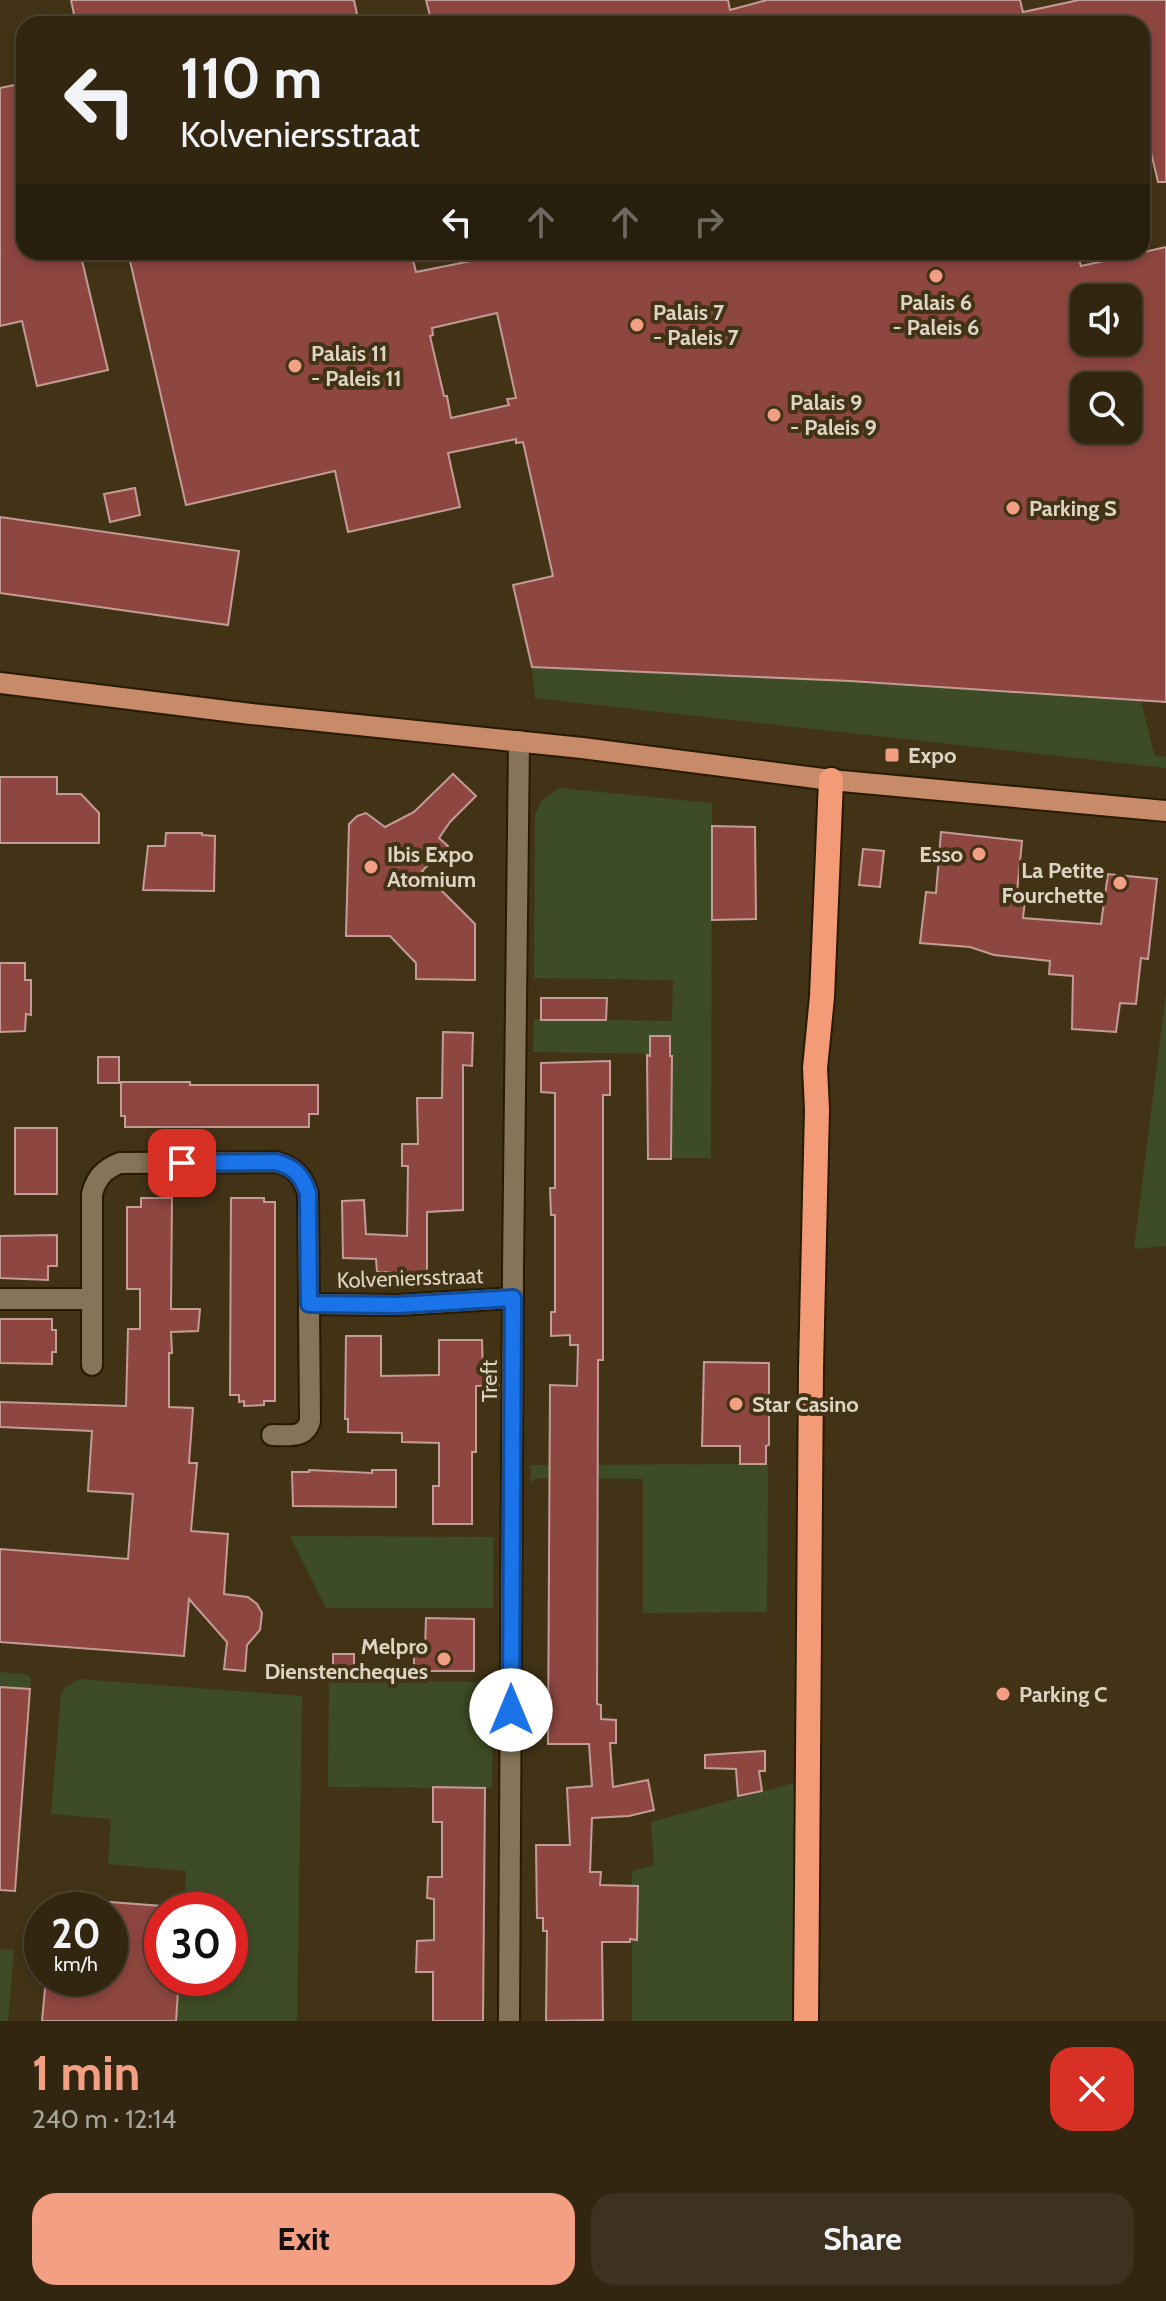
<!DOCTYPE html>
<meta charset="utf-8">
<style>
:root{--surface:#322611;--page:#3d321f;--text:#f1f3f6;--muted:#a8a59f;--line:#4d4331;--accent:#f39f84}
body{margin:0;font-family:Cabin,sans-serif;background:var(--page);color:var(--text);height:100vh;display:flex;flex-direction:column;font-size:30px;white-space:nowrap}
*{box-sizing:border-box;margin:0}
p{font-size:26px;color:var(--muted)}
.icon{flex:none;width:44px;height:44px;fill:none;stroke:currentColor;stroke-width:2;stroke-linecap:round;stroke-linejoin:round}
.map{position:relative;height:2021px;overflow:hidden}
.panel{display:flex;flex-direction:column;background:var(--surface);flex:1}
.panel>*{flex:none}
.top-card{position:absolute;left:16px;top:16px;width:1134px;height:244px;border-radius:24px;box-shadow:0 4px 12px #0003,0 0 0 2px var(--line);background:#322611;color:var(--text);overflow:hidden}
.fabs{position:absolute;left:1070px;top:284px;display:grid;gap:16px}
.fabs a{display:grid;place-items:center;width:72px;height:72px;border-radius:16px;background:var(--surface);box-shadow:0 4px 12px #0003,0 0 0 2px var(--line);font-size:40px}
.speed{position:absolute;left:24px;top:1892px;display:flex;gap:16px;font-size:40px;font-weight:700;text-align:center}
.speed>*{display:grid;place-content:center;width:104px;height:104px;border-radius:50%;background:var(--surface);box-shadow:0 4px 12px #0003,0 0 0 2px var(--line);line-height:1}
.speed small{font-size:20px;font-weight:400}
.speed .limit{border:12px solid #d22;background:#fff;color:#111}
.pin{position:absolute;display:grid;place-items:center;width:68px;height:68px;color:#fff;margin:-34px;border-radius:16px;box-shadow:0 4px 12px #0006}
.me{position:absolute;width:88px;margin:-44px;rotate:0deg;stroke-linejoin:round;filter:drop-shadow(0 0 6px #0008)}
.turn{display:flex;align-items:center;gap:28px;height:168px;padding:0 32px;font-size:36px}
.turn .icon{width:104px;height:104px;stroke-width:2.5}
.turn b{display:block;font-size:56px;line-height:68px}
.lanes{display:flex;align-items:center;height:76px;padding:0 32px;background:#0003;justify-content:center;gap:40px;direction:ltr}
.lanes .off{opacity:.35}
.round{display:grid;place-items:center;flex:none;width:84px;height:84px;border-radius:24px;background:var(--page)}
.headline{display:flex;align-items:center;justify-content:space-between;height:136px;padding:0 32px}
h1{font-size:48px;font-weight:700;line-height:60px;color:var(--accent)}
.button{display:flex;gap:16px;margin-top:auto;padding:16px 32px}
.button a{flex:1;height:92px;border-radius:24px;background:var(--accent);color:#111;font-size:32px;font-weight:700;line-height:92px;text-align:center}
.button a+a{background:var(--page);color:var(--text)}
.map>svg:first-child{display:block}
.green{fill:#3d4c26}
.building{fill:#8e4640;stroke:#c39c97;stroke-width:2;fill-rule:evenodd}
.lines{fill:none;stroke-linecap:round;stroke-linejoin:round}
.minor-casing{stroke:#281a00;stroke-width:24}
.major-casing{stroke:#281a00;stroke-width:24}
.highway-casing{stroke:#281a00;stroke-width:28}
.minor{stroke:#857457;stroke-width:20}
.major{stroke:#c78b6a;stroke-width:20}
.highway{stroke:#f39a76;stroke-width:24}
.route-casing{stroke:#114b97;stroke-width:20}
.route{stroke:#1a73e8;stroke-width:14}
.poi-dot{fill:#f39f84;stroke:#423317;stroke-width:3}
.labels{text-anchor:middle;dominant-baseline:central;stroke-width:8;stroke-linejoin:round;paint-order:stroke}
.poi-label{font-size:22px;font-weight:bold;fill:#ddd4c4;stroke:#423317;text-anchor:start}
.street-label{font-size:22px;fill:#ddd4c4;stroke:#423317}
</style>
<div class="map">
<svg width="1166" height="2021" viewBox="0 0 1166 2021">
<rect width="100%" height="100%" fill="#423317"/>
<g class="green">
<path d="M 532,667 L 792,678 L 1141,700 L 1154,755 L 1166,757 L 1166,768 L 535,698 Z"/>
<path d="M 560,788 L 712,803 L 711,1158 L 672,1158 L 672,1054 L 533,1052 L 534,1019 L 672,1021 L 673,980 L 534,978 L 535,816 L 541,801 Z"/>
<path d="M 1166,993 L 1166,1246 L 1134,1249 Z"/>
<path d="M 768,1464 L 767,1612 L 643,1613 L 643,1479 L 536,1478 L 531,1483 L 531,1465 Z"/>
<path d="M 290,1536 L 493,1537 L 493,1608 L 326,1608 Z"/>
<path d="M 0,1672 L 23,1674 L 31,1677 L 30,1689 L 0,1687 Z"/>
<path d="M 79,1679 L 302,1696 L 297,2021 L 176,2021 L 179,1978 L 230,1978 L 230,1910 L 184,1910 L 186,1871 L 108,1864 L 111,1819 L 51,1814 L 61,1694 L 66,1687 Z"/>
<path d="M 329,1680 L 493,1682 L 492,1788 L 328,1787 Z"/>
<path d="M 794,1783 L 792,2021 L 632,2021 L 632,1871 L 654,1865 L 651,1822 Z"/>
<path d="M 0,1949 L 14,1950 L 8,2021 L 0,2021 Z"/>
</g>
<g class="building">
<path d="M 71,0 L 354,0 L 359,24 L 76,24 Z"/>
<path d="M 426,0 L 728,0 L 730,10 L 767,0 L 1020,0 L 1023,12 L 1079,0 L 1166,0 L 1166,182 L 1158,182 L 1142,114 L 1142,24 L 1121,24 L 1120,19 L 1097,24 L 432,24 Z"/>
<path d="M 24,83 L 24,252 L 80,252 L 108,370 L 37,386 L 22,321 L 0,326 L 0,88 Z"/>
<path d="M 1166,247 L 1166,702 L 850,681 L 532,667 L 513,585 L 553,576 L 523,442 L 516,443 L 516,439 L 448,453 L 460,507 L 348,532 L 335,471 L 186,505 L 128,252 L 411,252 L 416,272 L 486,258 L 484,252 L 756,252 L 758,261 L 799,252 L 1077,252 L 1081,266 ZM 1084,298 L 1128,298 L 1128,342 L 1084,342 ZM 497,313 L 516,398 L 507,399 L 509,405 L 451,418 L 447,396 L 444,396 L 430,336 L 433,335 L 432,328 ZM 1084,386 L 1128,386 L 1128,430 L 1084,430 Z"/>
<path d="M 135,488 L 140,515 L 110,522 L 104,494 Z"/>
<path d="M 0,517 L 239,551 L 228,625 L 0,593 Z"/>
<path d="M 453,774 L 476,796 L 450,822 L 439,838 L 448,846 L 422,871 L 475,924 L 475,980 L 416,979 L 416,963 L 390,936 L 346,936 L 349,824 L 357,816 L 366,813 L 385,827 L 414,812 Z"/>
<path d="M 0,777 L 57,777 L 57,794 L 81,794 L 99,813 L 99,843 L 0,843 Z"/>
<path d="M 712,826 L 755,827 L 756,919 L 712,920 Z"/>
<path d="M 941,832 L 1022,841 L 1017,892 L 1026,892 L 1023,918 L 1101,924 L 1108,874 L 1157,879 L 1148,959 L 1141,958 L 1136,1004 L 1120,1003 L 1116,1032 L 1072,1029 L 1073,976 L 1049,974 L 1050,961 L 994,955 L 970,947 L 920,943 L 926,892 L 936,893 Z"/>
<path d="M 166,833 L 202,833 L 202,835 L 215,836 L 214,891 L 143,890 L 148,846 L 165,846 Z"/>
<path d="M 863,849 L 884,851 L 880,887 L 859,885 Z"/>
<path d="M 0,963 L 25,963 L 25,980 L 31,980 L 31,1015 L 26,1014 L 25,1031 L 0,1032 Z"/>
<path d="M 541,998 L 607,998 L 606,1020 L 541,1020 Z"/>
<path d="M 443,1032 L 473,1033 L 472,1066 L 463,1065 L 463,1210 L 427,1212 L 427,1272 L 377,1272 L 376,1259 L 343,1258 L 342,1201 L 364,1200 L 366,1234 L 407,1236 L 408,1166 L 402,1166 L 402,1144 L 418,1144 L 417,1098 L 442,1098 Z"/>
<path d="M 650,1036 L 670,1036 L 670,1056 L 672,1056 L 671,1159 L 648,1159 L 647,1055 L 650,1056 Z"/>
<rect x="98" y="1057" width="21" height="26"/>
<path d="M 610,1061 L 610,1095 L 603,1095 L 603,1360 L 598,1360 L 597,1704 L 601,1705 L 601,1719 L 616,1720 L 616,1743 L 610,1743 L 613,1787 L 648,1780 L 654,1810 L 629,1816 L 592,1818 L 590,1872 L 601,1872 L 600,1885 L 638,1886 L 637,1940 L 630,1939 L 630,1942 L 602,1942 L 603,2020 L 546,2021 L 547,1931 L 543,1931 L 543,1918 L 537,1918 L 536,1845 L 570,1845 L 567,1788 L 592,1786 L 589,1744 L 548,1744 L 550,1385 L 577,1386 L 578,1345 L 570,1345 L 570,1335 L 551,1336 L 551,1312 L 555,1312 L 555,1215 L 551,1215 L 550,1188 L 555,1188 L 555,1093 L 541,1092 L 541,1063 Z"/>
<path d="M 121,1082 L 190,1082 L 190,1085 L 318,1085 L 318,1114 L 309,1114 L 309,1127 L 125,1127 L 125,1116 L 121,1116 Z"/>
<rect x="15" y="1128" width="42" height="66"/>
<path d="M 141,1198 L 172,1198 L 171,1309 L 200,1309 L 198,1331 L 171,1332 L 172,1353 L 169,1353 L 169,1407 L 193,1408 L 189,1463 L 197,1463 L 191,1531 L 228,1534 L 224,1594 L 248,1597 L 257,1604 L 262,1613 L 260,1630 L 247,1645 L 245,1671 L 224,1669 L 227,1642 L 189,1599 L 184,1656 L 0,1642 L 0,1549 L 128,1559 L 133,1494 L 88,1491 L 92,1431 L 0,1427 L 0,1402 L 126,1406 L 128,1329 L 140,1329 L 140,1289 L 127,1289 L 127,1207 L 141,1207 Z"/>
<path d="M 231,1198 L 264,1198 L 264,1202 L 275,1202 L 275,1401 L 264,1401 L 264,1405 L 244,1406 L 244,1401 L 239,1402 L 239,1395 L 230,1395 Z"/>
<path d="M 57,1235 L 57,1266 L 48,1266 L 48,1280 L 0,1278 L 0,1236 Z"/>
<path d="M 0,1319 L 52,1319 L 52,1330 L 56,1330 L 56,1352 L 52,1352 L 52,1364 L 0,1363 Z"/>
<path d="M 346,1336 L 381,1336 L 381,1376 L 439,1375 L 439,1340 L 482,1340 L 483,1371 L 499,1381 L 499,1385 L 476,1386 L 476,1452 L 472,1452 L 472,1524 L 433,1524 L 433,1486 L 439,1486 L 439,1443 L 402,1442 L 402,1433 L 348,1432 L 348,1419 L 345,1419 Z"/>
<path d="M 704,1362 L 769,1363 L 769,1445 L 766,1446 L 766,1464 L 740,1464 L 740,1446 L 702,1446 Z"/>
<path d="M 309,1470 L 372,1473 L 372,1470 L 396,1470 L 396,1507 L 293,1506 L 292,1472 L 309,1472 Z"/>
<path d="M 426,1618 L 474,1619 L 474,1671 L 414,1671 L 414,1648 L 425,1648 Z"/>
<path d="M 333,1654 L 354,1654 L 354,1678 L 333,1679 Z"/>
<path d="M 0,1687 L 30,1689 L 15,1891 L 0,1890 Z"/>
<path d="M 765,1751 L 765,1771 L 759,1771 L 762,1791 L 738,1796 L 736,1769 L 705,1768 L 705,1755 Z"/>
<path d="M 433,1787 L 485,1788 L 483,2021 L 433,2021 L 433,1972 L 416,1972 L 417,1941 L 434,1940 L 434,1899 L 427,1898 L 428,1877 L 442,1877 L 442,1822 L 433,1822 Z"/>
<path d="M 110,1902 L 162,1906 L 162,1978 L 179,1978 L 176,2021 L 42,2021 L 46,1978 L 110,1978 Z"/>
</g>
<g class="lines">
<defs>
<g id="minor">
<path d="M 0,1299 L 92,1299"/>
<path d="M 309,1304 L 397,1305 L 513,1298"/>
<path d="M 92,1365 L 92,1194 C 96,1178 104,1169 120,1163 L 276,1162 C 294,1167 302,1175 308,1193 L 310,1421 C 305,1439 288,1435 272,1435"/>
<path d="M 509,2021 L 513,1268 L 519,741"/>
</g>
<path id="major" d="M 0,683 L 251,714 L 582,748 L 831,780 L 1166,811"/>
<path id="highway" d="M 806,2021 L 811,1368 L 817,1109 L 815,1068 L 822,997 L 831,780"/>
</defs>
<use href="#minor" class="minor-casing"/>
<use href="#major" class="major-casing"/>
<use href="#highway" class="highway-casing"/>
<use href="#minor" class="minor"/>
<use href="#major" class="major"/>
<use href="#highway" class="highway"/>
</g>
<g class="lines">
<defs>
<path id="route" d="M 182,1163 L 276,1162 C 294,1167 302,1175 308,1193 L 309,1304 L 397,1305 L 513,1298 L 511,1710"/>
</defs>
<use href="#route" class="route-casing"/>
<use href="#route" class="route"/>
</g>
<g class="poi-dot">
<circle cx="936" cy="276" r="8"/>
<circle cx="637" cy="325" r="8"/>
<circle cx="295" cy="366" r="8"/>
<circle cx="774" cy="415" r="8"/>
<circle cx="1013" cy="508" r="8"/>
<rect x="884" y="747" width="16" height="16" rx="4"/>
<circle cx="979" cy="854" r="8"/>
<circle cx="371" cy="867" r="8"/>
<circle cx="1120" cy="883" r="8"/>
<circle cx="736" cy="1404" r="8"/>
<circle cx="444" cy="1659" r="8"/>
<circle cx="1003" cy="1694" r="8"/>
</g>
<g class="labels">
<g class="poi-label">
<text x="936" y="302" text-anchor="middle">Palais 6<tspan x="936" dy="25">- Paleis 6</tspan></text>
<text x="653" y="312">Palais 7<tspan x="653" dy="25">- Paleis 7</tspan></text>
<text x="311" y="353">Palais 11<tspan x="311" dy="25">- Paleis 11</tspan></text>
<text x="790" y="402">Palais 9<tspan x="790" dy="25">- Paleis 9</tspan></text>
<text x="1029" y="508">Parking S</text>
<text x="908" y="755">Expo</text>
<text x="387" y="854">Ibis Expo<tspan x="387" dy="25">Atomium</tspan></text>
<text x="963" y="854" text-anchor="end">Esso</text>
<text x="1104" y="870" text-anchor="end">La Petite<tspan x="1104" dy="25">Fourchette</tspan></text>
<text x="752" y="1404">Star Casino</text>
<text x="428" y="1646" text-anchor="end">Melpro<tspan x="428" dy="25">Dienstencheques</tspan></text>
<text x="1019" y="1694">Parking C</text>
</g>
<g class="street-label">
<text transform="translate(410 1278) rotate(-2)">Kolveniersstraat</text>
<text transform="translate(489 1381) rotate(-90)">Treft</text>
</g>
</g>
</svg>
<div class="fabs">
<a><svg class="icon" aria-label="sound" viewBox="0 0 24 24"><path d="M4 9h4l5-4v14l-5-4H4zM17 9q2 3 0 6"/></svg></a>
<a><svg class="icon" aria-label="search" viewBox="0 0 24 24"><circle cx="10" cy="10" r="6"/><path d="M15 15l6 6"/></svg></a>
</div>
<div class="speed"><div>20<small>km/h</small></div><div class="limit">30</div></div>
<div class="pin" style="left:182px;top:1163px;background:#d93025"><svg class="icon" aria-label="arrive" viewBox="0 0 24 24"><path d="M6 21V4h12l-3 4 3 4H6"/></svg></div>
<svg class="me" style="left:511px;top:1710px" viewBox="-20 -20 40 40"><circle r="19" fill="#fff"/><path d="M0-13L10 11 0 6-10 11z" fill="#1a73e8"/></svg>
<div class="top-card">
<div class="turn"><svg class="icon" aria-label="left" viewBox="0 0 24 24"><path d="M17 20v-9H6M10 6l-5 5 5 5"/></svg><div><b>110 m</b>Kolveniersstraat</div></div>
<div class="lanes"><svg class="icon" aria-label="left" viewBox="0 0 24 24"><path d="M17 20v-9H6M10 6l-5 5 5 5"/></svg><svg class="icon off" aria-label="ahead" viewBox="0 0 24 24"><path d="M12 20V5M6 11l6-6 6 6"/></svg><svg class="icon off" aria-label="ahead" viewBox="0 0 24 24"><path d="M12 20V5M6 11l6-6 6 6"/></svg><svg class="icon off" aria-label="right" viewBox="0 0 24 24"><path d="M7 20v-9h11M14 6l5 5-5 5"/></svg></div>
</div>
</div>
<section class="panel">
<div class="headline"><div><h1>1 min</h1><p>240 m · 12:14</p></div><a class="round" style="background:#d93025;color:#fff"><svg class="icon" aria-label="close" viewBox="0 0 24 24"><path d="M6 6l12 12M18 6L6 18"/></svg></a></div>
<div class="button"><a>Exit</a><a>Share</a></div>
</section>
